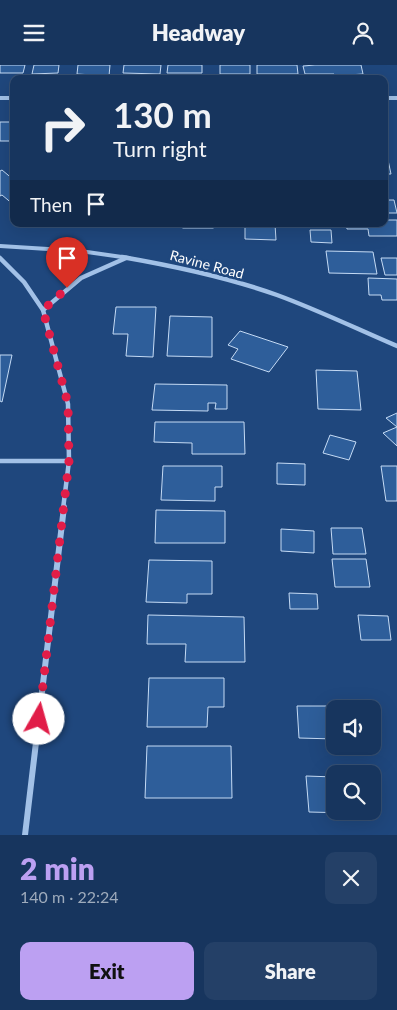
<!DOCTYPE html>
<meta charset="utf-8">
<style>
:root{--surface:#17355e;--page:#244067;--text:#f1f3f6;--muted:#9eabbc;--line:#365073;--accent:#bca0f2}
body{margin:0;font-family:Lato,sans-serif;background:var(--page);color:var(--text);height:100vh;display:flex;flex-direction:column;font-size:19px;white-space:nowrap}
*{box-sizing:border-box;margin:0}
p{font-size:16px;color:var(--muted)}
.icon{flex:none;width:28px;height:28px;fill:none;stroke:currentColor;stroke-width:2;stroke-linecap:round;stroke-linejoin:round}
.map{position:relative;height:770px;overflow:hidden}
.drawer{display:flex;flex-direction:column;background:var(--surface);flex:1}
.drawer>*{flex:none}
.top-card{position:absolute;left:10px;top:10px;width:378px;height:152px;border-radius:10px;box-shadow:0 5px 20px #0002,0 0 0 1px var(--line);background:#17355e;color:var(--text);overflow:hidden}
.fabs{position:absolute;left:326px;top:635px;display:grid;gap:10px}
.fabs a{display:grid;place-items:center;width:55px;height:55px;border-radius:10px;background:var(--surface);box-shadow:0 5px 20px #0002,0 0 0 1px var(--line);font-size:25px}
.pin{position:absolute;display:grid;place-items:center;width:42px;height:42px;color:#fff;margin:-51px -21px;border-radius:50% 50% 50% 0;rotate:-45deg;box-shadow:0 0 5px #0007}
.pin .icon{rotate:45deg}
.me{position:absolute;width:55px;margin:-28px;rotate:7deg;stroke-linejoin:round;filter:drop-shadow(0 0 4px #0008)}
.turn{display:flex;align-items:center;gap:18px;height:105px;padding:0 20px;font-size:22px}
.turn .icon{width:65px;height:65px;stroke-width:2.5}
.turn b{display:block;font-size:35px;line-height:42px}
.then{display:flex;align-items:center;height:48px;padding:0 20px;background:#0003;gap:10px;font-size:19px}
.round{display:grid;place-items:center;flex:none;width:52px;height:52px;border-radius:10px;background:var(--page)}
.head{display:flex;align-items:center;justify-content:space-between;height:85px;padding:0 20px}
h1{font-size:30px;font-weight:800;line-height:38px;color:var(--accent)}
.button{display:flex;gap:10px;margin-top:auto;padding:10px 20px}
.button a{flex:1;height:58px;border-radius:10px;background:var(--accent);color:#111;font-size:20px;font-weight:800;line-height:58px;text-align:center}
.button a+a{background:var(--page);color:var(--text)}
header{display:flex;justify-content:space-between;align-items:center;height:65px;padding:0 20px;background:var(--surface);font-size:22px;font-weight:800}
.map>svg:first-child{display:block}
.building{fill:#2e5e9a;stroke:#c5dbf5}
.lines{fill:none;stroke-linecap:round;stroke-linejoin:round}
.street-far2{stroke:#a2c1e7;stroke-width:4}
.street-far1{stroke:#a2c1e7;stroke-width:4.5}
.street{stroke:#a2c1e7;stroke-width:6}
.route{stroke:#e11d48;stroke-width:9;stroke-dasharray:0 16.2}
.labels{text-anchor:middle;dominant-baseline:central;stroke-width:5;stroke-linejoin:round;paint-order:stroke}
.street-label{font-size:14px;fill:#fff;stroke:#1f477d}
</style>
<header><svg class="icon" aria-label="menu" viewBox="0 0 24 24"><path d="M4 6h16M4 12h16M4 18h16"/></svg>Headway<svg class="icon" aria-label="person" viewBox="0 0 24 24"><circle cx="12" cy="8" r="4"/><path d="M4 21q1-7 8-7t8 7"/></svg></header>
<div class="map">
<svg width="397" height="770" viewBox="0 0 397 770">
<rect width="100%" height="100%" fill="#1f477d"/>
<g class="building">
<path d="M 0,0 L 25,0 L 23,8 L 0,8 Z"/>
<path d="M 34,0 L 59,0 L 58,8 L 32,9 Z"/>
<path d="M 78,0 L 110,0 L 109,11 L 77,9 Z"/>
<path d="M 124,0 L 161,0 L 160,9 L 123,8 Z"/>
<path d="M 168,0 L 202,0 L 202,8 L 167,8 Z"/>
<rect x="220" y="0" width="30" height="9"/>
<path d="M 257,0 L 297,0 L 298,9 L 257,9 Z"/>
<path d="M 315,0 L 361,0 L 363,9 L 334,11 L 334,9 L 305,9 L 303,1 Z"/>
<rect x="0" y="57" width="14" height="19"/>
<path d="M 384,95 L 388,95 L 391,109 L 384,109 Z"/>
<path d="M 2,105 L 14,115 L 14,140 L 2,130 L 0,131 L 0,106 Z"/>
<path d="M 384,135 L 394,135 L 397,148 L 384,148 Z"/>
<path d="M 384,155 L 397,155 L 397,171 L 369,171 L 368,164 L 347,164 L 346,159 L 384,159 Z"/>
<rect x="183" y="159" width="30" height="4"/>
<path d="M 245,159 L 275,159 L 276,175 L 245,174 Z"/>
<path d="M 310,165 L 331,165 L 332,178 L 311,177 Z"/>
<path d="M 326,186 L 373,187 L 377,209 L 329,208 Z"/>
<path d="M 381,193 L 397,193 L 397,210 L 385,210 Z"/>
<path d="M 368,213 L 397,214 L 397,235 L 382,235 L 381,230 L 369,230 Z"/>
<path d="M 116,242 L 156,242 L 153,292 L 126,291 L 128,269 L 113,269 Z"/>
<path d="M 170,251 L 212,252 L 212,292 L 167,291 Z"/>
<path d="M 240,266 L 288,282 L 269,307 L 231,294 L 238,284 L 228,280 Z"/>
<path d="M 0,290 L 12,290 L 2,337 L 0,336 Z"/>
<path d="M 316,305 L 357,306 L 361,345 L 318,344 Z"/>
<path d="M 155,319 L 227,320 L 227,344 L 215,344 L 216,338 L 208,338 L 208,346 L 152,345 Z"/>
<path d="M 397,348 L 397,381 L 383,368 L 397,362 L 386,353 Z"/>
<path d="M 155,357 L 244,357 L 245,389 L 192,389 L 192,378 L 154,377 Z"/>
<path d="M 330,370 L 356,377 L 349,395 L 323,388 Z"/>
<path d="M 277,398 L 305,399 L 305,420 L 277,419 Z"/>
<path d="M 163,401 L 222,401 L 222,422 L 215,422 L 215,436 L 161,435 Z"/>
<path d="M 381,401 L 397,401 L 397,436 L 386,436 Z"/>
<path d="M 156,445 L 225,446 L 225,478 L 155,478 Z"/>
<path d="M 331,463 L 362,463 L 366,489 L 333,489 Z"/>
<path d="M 281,464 L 314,466 L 314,488 L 281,486 Z"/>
<path d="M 332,494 L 366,494 L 370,522 L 335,522 Z"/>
<path d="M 149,495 L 212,496 L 212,529 L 187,529 L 187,538 L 146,537 Z"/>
<path d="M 289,528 L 317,529 L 318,544 L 290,544 Z"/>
<path d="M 148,550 L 244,552 L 245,597 L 185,597 L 186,579 L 147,579 Z"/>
<path d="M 358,550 L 388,551 L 391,575 L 361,575 Z"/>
<path d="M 149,613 L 224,613 L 224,642 L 208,642 L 207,662 L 147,662 Z"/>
<path d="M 297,641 L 332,641 L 335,674 L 299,673 Z"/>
<path d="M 147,681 L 231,681 L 232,733 L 145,733 Z"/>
<path d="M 306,711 L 335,712 L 335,746 L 348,746 L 348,748 L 309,747 Z"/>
</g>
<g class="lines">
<g class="street-far2">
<path d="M 0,33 L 14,33"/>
<path d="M 384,33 L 397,33"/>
<path d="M 0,181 L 80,186 L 129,193"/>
</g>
<g class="street-far1">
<path d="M 122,192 C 174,201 227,212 277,230 C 318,245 357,264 397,281"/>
<path d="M 0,193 L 24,217 L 43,245 L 68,339 L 69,396 L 63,444"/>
<path d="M 43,245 L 81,213 L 126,193"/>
<path d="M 0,396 L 69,396"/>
</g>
<path class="street" d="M 25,770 L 64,442"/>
</g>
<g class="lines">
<path class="route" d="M 39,654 L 69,396 L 68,339 L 43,245 L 67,223"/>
</g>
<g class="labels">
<g class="street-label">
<text transform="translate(207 199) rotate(15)">Ravine Road</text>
</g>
</g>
</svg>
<div class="fabs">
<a><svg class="icon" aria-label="sound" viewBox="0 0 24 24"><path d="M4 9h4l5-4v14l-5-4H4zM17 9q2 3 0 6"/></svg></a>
<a><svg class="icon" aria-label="search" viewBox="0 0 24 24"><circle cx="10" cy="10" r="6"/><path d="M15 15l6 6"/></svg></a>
</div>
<div class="pin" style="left:67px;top:223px;background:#d93025"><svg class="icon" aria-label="arrive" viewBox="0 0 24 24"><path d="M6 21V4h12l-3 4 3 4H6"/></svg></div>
<svg class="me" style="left:39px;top:654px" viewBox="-20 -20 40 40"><circle r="19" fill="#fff"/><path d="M0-13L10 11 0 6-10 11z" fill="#e11d48"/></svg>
<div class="top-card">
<div class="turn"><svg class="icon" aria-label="right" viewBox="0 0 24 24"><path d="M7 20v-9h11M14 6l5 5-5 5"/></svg><div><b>130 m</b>Turn right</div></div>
<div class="then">Then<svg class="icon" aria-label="arrive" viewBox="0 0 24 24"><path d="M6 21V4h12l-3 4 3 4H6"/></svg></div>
</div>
</div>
<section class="drawer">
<div class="head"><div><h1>2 min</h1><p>140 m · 22:24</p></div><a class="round"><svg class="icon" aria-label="close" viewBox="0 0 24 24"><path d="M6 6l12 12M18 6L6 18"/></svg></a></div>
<div class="button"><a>Exit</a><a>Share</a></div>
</section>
